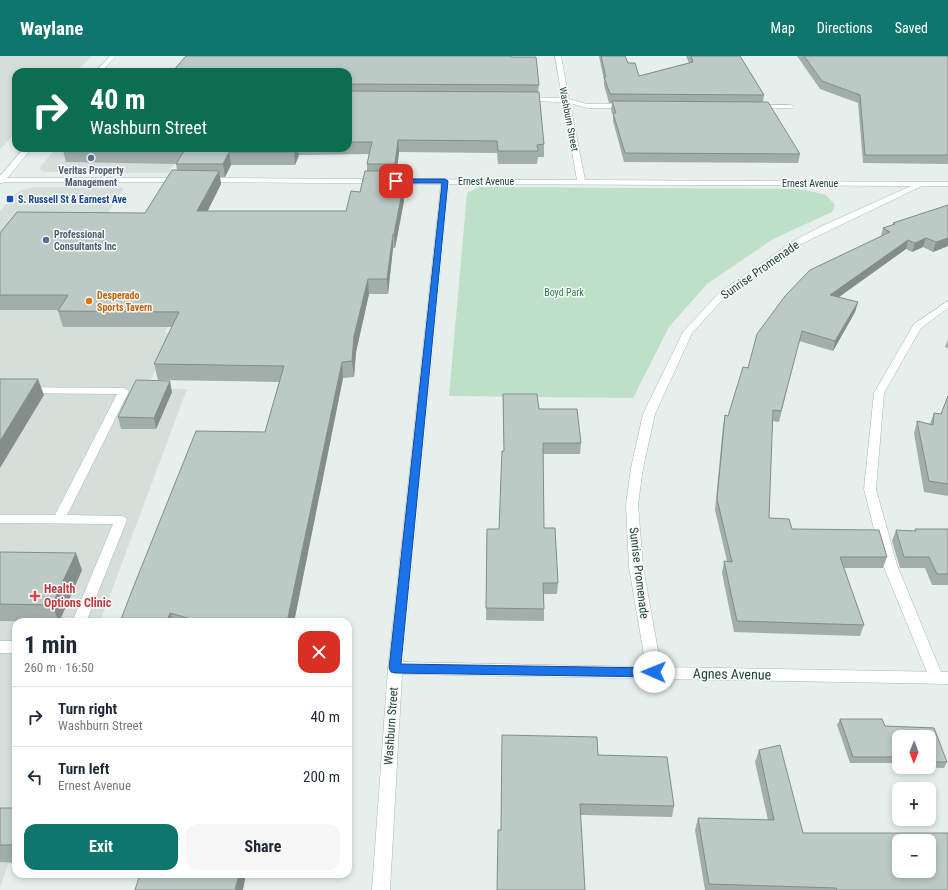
<!DOCTYPE html>
<meta charset="utf-8">
<style>
:root{--surface:#fff;--page:#f6f6f7;--text:#1f2937;--muted:#747a83;--line:#e0e1e3;--accent:#0f766e}
body{margin:0;font-family:"Roboto Condensed",sans-serif;background:var(--page);color:var(--text);height:100vh;display:flex;flex-direction:column;font-size:15px;white-space:nowrap}
*{box-sizing:border-box;margin:0}
p{font-size:13px;color:var(--muted)}
.icon{flex:none;width:22px;height:22px;fill:none;stroke:currentColor;stroke-width:2;stroke-linecap:round;stroke-linejoin:round}
.map{position:relative;flex:1;overflow:hidden}
.side{position:absolute;left:12px;top:562px;width:340px;height:260px;display:flex;flex-direction:column;background:var(--surface);border-radius:12px;box-shadow:0 2px 6px #0003}
.side>*{flex:none}
.banner{position:absolute;left:12px;top:12px;width:340px;height:84px;border-radius:12px;box-shadow:0 2px 6px #0003;background:#0b6e4f;color:#fff;overflow:hidden}
.needle{width:26px;rotate:181deg}
.controls{position:absolute;left:892px;top:674px;display:grid;gap:8px}
.controls a{display:grid;place-items:center;width:44px;height:44px;border-radius:8px;background:var(--surface);box-shadow:0 2px 6px #0003;font-size:20px}
.pin{position:absolute;display:grid;place-items:center;width:34px;height:34px;color:#fff;margin:-17px;border-radius:8px;box-shadow:0 2px 6px #0006}
.me{position:absolute;width:44px;margin:-22px;rotate:271deg;stroke-linejoin:round;filter:drop-shadow(0 0 3px #0008)}
.turn{display:flex;align-items:center;gap:14px;height:84px;padding:0 12px;font-size:18px}
.turn .icon{width:52px;height:52px;stroke-width:2.5}
.turn b{display:block;font-size:28px;line-height:34px}
.round{display:grid;place-items:center;flex:none;width:42px;height:42px;border-radius:12px;background:var(--page)}
.headline{display:flex;align-items:center;justify-content:space-between;height:68px;padding:0 12px}
h1{font-size:24px;font-weight:700;line-height:30px}
.cta{display:flex;gap:8px;margin-top:auto;padding:8px 12px}
.cta a{flex:1;height:46px;border-radius:12px;background:var(--accent);color:#fff;font-size:16px;font-weight:700;line-height:46px;text-align:center}
.cta a+a{background:var(--page);color:var(--text)}
ul{padding:0;list-style:none}
li{display:flex;align-items:center;gap:12px;height:60px;padding:0 12px;border-top:1px solid var(--line)}
li div{flex:1}
li b{display:block;font-size:15px}
li em{font-style:normal}
header{display:flex;align-items:center;gap:24px;box-sizing:border-box;height:56px;padding:0 20px;background:var(--accent);color:#fff}
header strong{font-size:19px}
nav{display:flex;gap:22px;margin-inline-start:auto;font-size:14px}
.map>svg:first-child{display:block}
.built{fill:#d4dfda}
.green{fill:#bfe0c8}
.lines{fill:none;stroke-linecap:round;stroke-linejoin:round}
.lane-casing{stroke:#a8b8b2;stroke-width:1}
.street-casing{stroke:#a8b8b2;stroke-width:1}
.secondary-casing{stroke:#a4bbb3;stroke-width:1}
.lane{fill:#fff;fill-rule:evenodd}
.street{fill:#fff;fill-rule:evenodd}
.secondary{fill:#fff;fill-rule:evenodd}
.wall{fill:#a1aea9;fill-rule:evenodd}
.shaded-wall{fill:#838d89}
.building{fill:#bbcac4;stroke:#838d89;fill-rule:evenodd}
.route{fill:#1a73e8;stroke:#114b97}
.service-dot{fill:#5c6f8a;stroke:#f7fbf9;stroke-width:1.5}
.transit-dot{fill:#1a4fb4;stroke:#f7fbf9;stroke-width:1.5}
.food-dot{fill:#e8710a;stroke:#f7fbf9;stroke-width:1.5}
.health-dot{fill:#e0444e;stroke:#f7fbf9;stroke-width:1.5}
.labels{text-anchor:middle;dominant-baseline:central;stroke-width:3;stroke-linejoin:round;paint-order:stroke}
.far-street-label{font-size:10px;fill:#24423a;stroke:#f7fbf9}
.far-service-label{font-size:10px;font-weight:bold;fill:#4e5e75;stroke:#f7fbf9}
.far-transit-label{font-size:10px;font-weight:bold;fill:#164399;stroke:#f7fbf9;text-anchor:start}
.far-park-label{font-size:10px;fill:#2d7a4b;stroke:#f7fbf9}
.far-food-label{font-size:10px;font-weight:bold;fill:#c56008;stroke:#f7fbf9;text-anchor:start}
.street-label{font-size:12px;fill:#24423a;stroke:#f7fbf9}
.health-label{font-size:12px;font-weight:bold;fill:#be3a42;stroke:#f7fbf9;text-anchor:start}
.near-street-label{font-size:14px;fill:#24423a;stroke:#f7fbf9}
</style>
<header>
<strong>Waylane</strong>
<nav><a>Map</a><a>Directions</a><a>Saved</a></nav>
</header>
<div class="map">
<svg width="948" height="834" viewBox="0 0 948 834">
<rect width="100%" height="100%" fill="#e6efeb"/>
<g class="built">
<path d="M 0,0 L 92,0 L 76,16 L 16,16 L 16,77 L 0,93 Z"/>
<path d="M 56,92 L 185,92 L 168,117 L 55,116 L 44,116 L 39,113 Z"/>
<path d="M 34,131 L 124,132 L 65,223 L 193,223 L 165,276 L 171,277 L 147,333 L 187,333 L 100,566 L 16,566 L 16,788 L 0,831 L 0,155 L 15,138 L 22,134 Z"/>
</g>
<path class="green" d="M 479,131 L 793,133 L 810,135 L 826,139 L 835,149 L 832,156 L 773,183 L 707,228 L 669,271 L 633,342 L 449,340 L 467,137 Z"/>
<g class="lines">
<defs>
<g id="lane">
<path d="M 948,245 L 948,252 L 921,272 L 884,337 L 876,433 L 897,509 L 943,621 L 941,625 L 936,627 L 931,625 L 929,621 L 883,509 L 864,433 L 874,337 L 914,268 Z"/>
<path d="M 0,331 L 124,332 L 129,335 L 67,459 L 121,460 L 125,461 L 127,464 L 86,566 L 72,566 L 113,468 L 0,467 L 0,459 L 55,459 L 117,338 L 0,337 Z"/>
<rect x="0" y="585" width="16" height="12"/>
</g>
<g id="street">
<path d="M 555,0 L 561,0 L 569,43 L 587,48 L 628,48 L 631,50 L 628,52 L 587,52 L 570,47 L 585,124 L 948,126 L 948,130 L 922,130 L 801,188 L 726,240 L 692,277 L 655,358 L 643,412 L 638,448 L 643,511 L 661,611 L 948,616 L 948,628 L 402,618 L 390,834 L 372,834 L 388,612 L 441,128 L 206,126 L 202,124 L 206,122 L 577,124 L 563,46 L 525,45 L 522,43 L 525,41 L 562,42 ZM 449,128 L 911,130 L 822,170 L 795,184 L 720,236 L 683,276 L 643,358 L 631,412 L 626,448 L 629,511 L 646,611 L 403,606 Z"/>
<path d="M 791,49 L 794,51 L 793,52 L 756,53 L 753,51 L 756,49 Z"/>
<path d="M 0,122 L 181,122 L 185,124 L 181,126 L 1,126 Z"/>
</g>
<g id="secondary">
<path d="M 110,0 L 116,0 L 101,16 L 95,16 Z"/>
<path d="M 24,92 L 32,92 L 3,127 L 0,127 L 0,120 Z"/>
</g>
</defs>
<use href="#lane" class="lane-casing"/>
<use href="#street" class="street-casing"/>
<use href="#secondary" class="secondary-casing"/>
<use href="#lane" class="lane"/>
<use href="#street" class="street"/>
<use href="#secondary" class="secondary"/>
</g>
<g class="wall">
<path d="M 599,0 L 625,0 L 628,7 L 639,20 L 689,7 L 686,0 L 740,0 L 764,39 L 763,46 L 800,98 L 798,107 L 624,106 L 613,65 L 613,59 L 611,54 L 612,47 L 609,47 L 604,29 L 604,24 Z"/>
<path d="M 797,0 L 948,0 L 948,108 L 863,107 L 858,47 L 820,33 Z"/>
<path d="M 348,16 L 539,29 L 538,36 L 544,88 L 544,101 L 538,101 L 537,108 L 498,108 L 497,97 L 399,96 L 396,121 L 395,121 L 395,131 L 404,145 L 395,192 L 393,192 L 388,238 L 369,238 L 356,296 L 354,321 L 343,322 L 294,566 L 120,566 L 265,376 L 279,326 L 158,324 L 154,308 L 172,271 L 63,271 L 58,255 L 59,254 L 0,254 L 0,177 L 145,157 L 177,114 L 176,108 L 66,106 L 63,94 L 64,92 L 348,92 ZM 369,98 L 367,108 L 367,115 L 360,136 L 346,155 L 207,156 L 221,128 L 220,121 L 225,121 L 231,109 L 295,109 L 299,99 Z"/>
<path d="M 948,149 L 948,190 L 933,196 L 923,191 L 912,196 L 906,193 L 838,241 L 858,246 L 855,256 L 833,295 L 799,285 L 779,366 L 772,365 L 769,462 L 792,473 L 887,501 L 883,512 L 844,512 L 864,569 L 860,580 L 734,576 L 722,517 L 724,505 L 727,505 L 715,454 L 723,370 L 725,359 L 728,360 L 748,312 L 881,180 L 883,172 L 893,169 L 893,167 Z"/>
<path d="M 948,283 L 948,292 L 945,291 Z"/>
<path d="M 172,336 L 156,373 L 121,373 L 118,361 Z"/>
<path d="M 503,338 L 539,353 L 581,387 L 580,398 L 543,398 L 544,472 L 558,527 L 557,538 L 544,538 L 544,565 L 486,564 L 487,473 L 499,473 L 504,395 Z"/>
<path d="M 948,340 L 948,440 L 924,436 L 914,377 L 917,365 L 930,368 L 934,357 L 941,358 Z"/>
<path d="M 915,473 L 948,473 L 948,529 L 932,529 L 925,512 L 900,512 L 892,485 L 896,474 L 915,475 Z"/>
<path d="M 0,496 L 82,514 L 59,566 L 0,565 Z"/>
<path d="M 840,663 L 882,663 L 885,670 L 934,672 L 947,706 L 944,712 L 910,711 L 929,711 L 929,681 L 899,681 L 899,707 L 850,707 L 837,669 Z"/>
<path d="M 759,694 L 803,777 L 948,834 L 705,834 L 695,774 L 698,762 L 768,764 L 755,706 Z"/>
<path d="M 598,699 L 674,750 L 672,761 L 581,759 L 501,774 Z"/>
<path d="M 0,752 L 16,752 L 16,807 L 0,806 Z"/>
</g>
<g class="shaded-wall">
<path d="M 398,84 L 399,96 L 396,121 L 395,108 Z"/>
<path d="M 295,92 L 298,92 L 299,99 L 295,109 L 294,96 Z"/>
<path d="M 229,96 L 231,109 L 225,121 L 223,108 Z"/>
<path d="M 219,115 L 221,128 L 200,170 L 197,155 Z"/>
<path d="M 394,115 L 395,128 L 393,145 L 392,131 Z"/>
<path d="M 403,131 L 404,145 L 395,192 L 394,178 Z"/>
<path d="M 393,178 L 393,192 L 388,238 L 387,223 Z"/>
<path d="M 926,182 L 923,191 L 912,196 L 915,187 Z"/>
<path d="M 948,182 L 948,190 L 933,196 L 936,186 Z"/>
<path d="M 908,184 L 906,193 L 828,249 L 830,239 Z"/>
<path d="M 368,223 L 369,238 L 356,296 L 354,321 L 352,305 L 354,280 Z"/>
<path d="M 858,246 L 855,256 L 833,295 L 835,285 Z"/>
<path d="M 342,306 L 343,322 L 294,566 L 287,566 Z"/>
<path d="M 38,323 L 44,339 L 0,412 L 0,385 Z"/>
<path d="M 170,325 L 172,336 L 156,373 L 154,362 Z"/>
<path d="M 76,497 L 82,514 L 59,566 L 52,549 Z"/>
<path d="M 170,557 L 173,566 L 167,566 Z"/>
<path d="M 239,818 L 246,818 L 243,834 L 235,834 Z"/>
</g>
<g class="building">
<path d="M 186,0 L 511,0 L 511,1 L 536,1 L 539,29 L 348,28 L 348,16 L 172,16 Z"/>
<path d="M 601,0 L 625,0 L 628,7 L 635,7 L 639,20 L 693,6 L 691,0 L 740,0 L 764,39 L 610,38 L 604,21 L 606,21 Z"/>
<path d="M 804,0 L 948,0 L 948,99 L 865,99 L 860,39 L 822,25 Z"/>
<path d="M 348,35 L 539,36 L 544,88 L 537,89 L 538,95 L 498,95 L 497,85 L 398,84 L 395,108 L 367,108 L 372,86 L 348,86 Z"/>
<path d="M 612,45 L 768,46 L 800,98 L 625,97 L 613,57 L 616,57 Z"/>
<path d="M 64,92 L 295,92 L 294,96 L 229,96 L 223,108 L 176,108 L 184,95 L 63,94 Z"/>
<path d="M 172,114 L 219,115 L 197,155 L 346,155 L 351,135 L 360,136 L 365,115 L 394,115 L 392,131 L 403,131 L 394,178 L 393,178 L 387,223 L 368,223 L 354,280 L 352,305 L 342,306 L 287,566 L 202,566 L 170,557 L 167,566 L 120,566 L 131,537 L 196,375 L 265,376 L 284,310 L 154,308 L 179,256 L 58,255 L 68,239 L 0,239 L 0,177 L 17,156 L 145,157 Z"/>
<path d="M 948,149 L 948,182 L 936,186 L 926,182 L 915,187 L 908,184 L 830,239 L 858,246 L 835,285 L 802,275 L 781,355 L 773,354 L 769,462 L 789,463 L 792,473 L 879,474 L 887,501 L 840,501 L 864,569 L 737,565 L 724,505 L 732,506 L 717,443 L 725,359 L 728,360 L 743,311 L 748,312 L 757,278 L 785,240 L 810,214 L 890,176 L 883,172 L 895,168 L 893,167 Z"/>
<path d="M 0,323 L 38,323 L 0,385 Z"/>
<path d="M 136,324 L 170,325 L 154,362 L 118,361 Z"/>
<path d="M 503,338 L 537,338 L 539,353 L 577,353 L 581,387 L 543,387 L 544,472 L 555,472 L 558,527 L 543,527 L 544,553 L 486,552 L 487,473 L 499,473 L 502,395 L 504,395 Z"/>
<path d="M 948,340 L 948,428 L 929,425 L 917,365 L 933,369 L 934,357 L 941,358 Z"/>
<path d="M 915,473 L 948,473 L 948,518 L 937,518 L 929,501 L 904,501 L 896,474 L 916,475 Z"/>
<path d="M 0,496 L 76,497 L 52,549 L 0,548 Z"/>
<path d="M 840,663 L 882,663 L 885,670 L 934,672 L 947,706 L 929,706 L 929,681 L 899,681 L 899,701 L 853,701 Z"/>
<path d="M 502,679 L 597,681 L 598,699 L 667,701 L 674,750 L 580,748 L 585,834 L 497,834 L 498,774 L 501,774 Z"/>
<path d="M 780,689 L 803,777 L 948,777 L 948,834 L 837,834 L 836,832 L 709,828 L 698,762 L 774,764 L 759,694 ZM 899,785 L 929,785 L 929,815 L 899,815 Z"/>
<rect x="0" y="752" width="16" height="37"/>
<path d="M 140,818 L 239,818 L 235,834 L 135,834 Z"/>
</g>
<path class="route" d="M 445,123 L 448,125 L 401,608 L 654,612 L 658,613 L 660,616 L 658,620 L 654,621 L 395,617 L 391,616 L 389,612 L 442,127 L 396,127 L 393,125 L 396,123 Z"/>
<g class="service-dot">
<circle cx="91" cy="102" r="4"/>
<circle cx="46" cy="184" r="4"/>
</g>
<rect class="transit-dot" x="6" y="139" width="8" height="8" rx="2"/>
<circle class="food-dot" cx="89" cy="245" r="4"/>
<path class="health-dot" d="M33 534h4v4h4v4h-4v4h-4v-4h-4v-4h4z"/>
<g class="labels">
<g class="far-street-label">
<text transform="translate(569 63) rotate(79)">Washburn Street</text>
<text x="486" y="125">Ernest Avenue</text>
<text x="810" y="127">Ernest Avenue</text>
</g>
<g class="far-service-label">
<text x="91" y="114">Veritas Property<tspan x="91" dy="12">Management</tspan></text>
<text x="54" y="178" text-anchor="start">Professional<tspan x="54" dy="12">Consultants Inc</tspan></text>
</g>
<g class="far-transit-label">
<text x="18" y="143">S. Russell St &amp; Earnest Ave</text>
</g>
<g class="far-park-label">
<text x="564" y="236">Boyd Park</text>
</g>
<g class="far-food-label">
<text x="97" y="239">Desperado<tspan x="97" dy="12">Sports Tavern</tspan></text>
</g>
<g class="street-label">
<text transform="translate(760 214) rotate(-35)">Sunrise Promenade</text>
<text transform="translate(639 517) rotate(83)">Sunrise Promenade</text>
<text transform="translate(391 670) rotate(-86)">Washburn Street</text>
</g>
<g class="health-label">
<text x="44" y="533">Health<tspan x="44" dy="14">Options Clinic</tspan></text>
</g>
<g class="near-street-label">
<text transform="translate(732 618) rotate(1)">Agnes Avenue</text>
</g>
</g>
</svg>
<div class="controls">
<a><svg class="needle" viewBox="-14 -14 28 28"><path d="M0-13l5 13h-10z" fill="#e53935"/><path d="M0 13l5-13h-10z" fill="#747a83"/></svg></a>
<a>+</a>
<a>−</a>
</div>
<div class="pin" style="left:396px;top:125px;background:#d93025"><svg class="icon" aria-label="arrive" viewBox="0 0 24 24"><path d="M6 21V4h12l-3 4 3 4H6"/></svg></div>
<svg class="me" style="left:654px;top:616px" viewBox="-20 -20 40 40"><circle r="19" fill="#fff"/><path d="M0-13L10 11 0 6-10 11z" fill="#1a73e8"/></svg>
<div class="banner">
<div class="turn"><svg class="icon" aria-label="right" viewBox="0 0 24 24"><path d="M7 20v-9h11M14 6l5 5-5 5"/></svg><div><b>40 m</b>Washburn Street</div></div>
</div>
<section class="side">
<div class="headline"><div><h1>1 min</h1><p>260 m · 16:50</p></div><a class="round" style="background:#d93025;color:#fff"><svg class="icon" aria-label="close" viewBox="0 0 24 24"><path d="M6 6l12 12M18 6L6 18"/></svg></a></div>
<ul>
<li><svg class="icon" aria-label="right" viewBox="0 0 24 24"><path d="M7 20v-9h11M14 6l5 5-5 5"/></svg><div><b>Turn right</b><p>Washburn Street</p></div><em>40 m</em></li>
<li><svg class="icon" aria-label="left" viewBox="0 0 24 24"><path d="M17 20v-9H6M10 6l-5 5 5 5"/></svg><div><b>Turn left</b><p>Ernest Avenue</p></div><em>200 m</em></li>
</ul>
<div class="cta"><a>Exit</a><a>Share</a></div>
</section>
</div>
